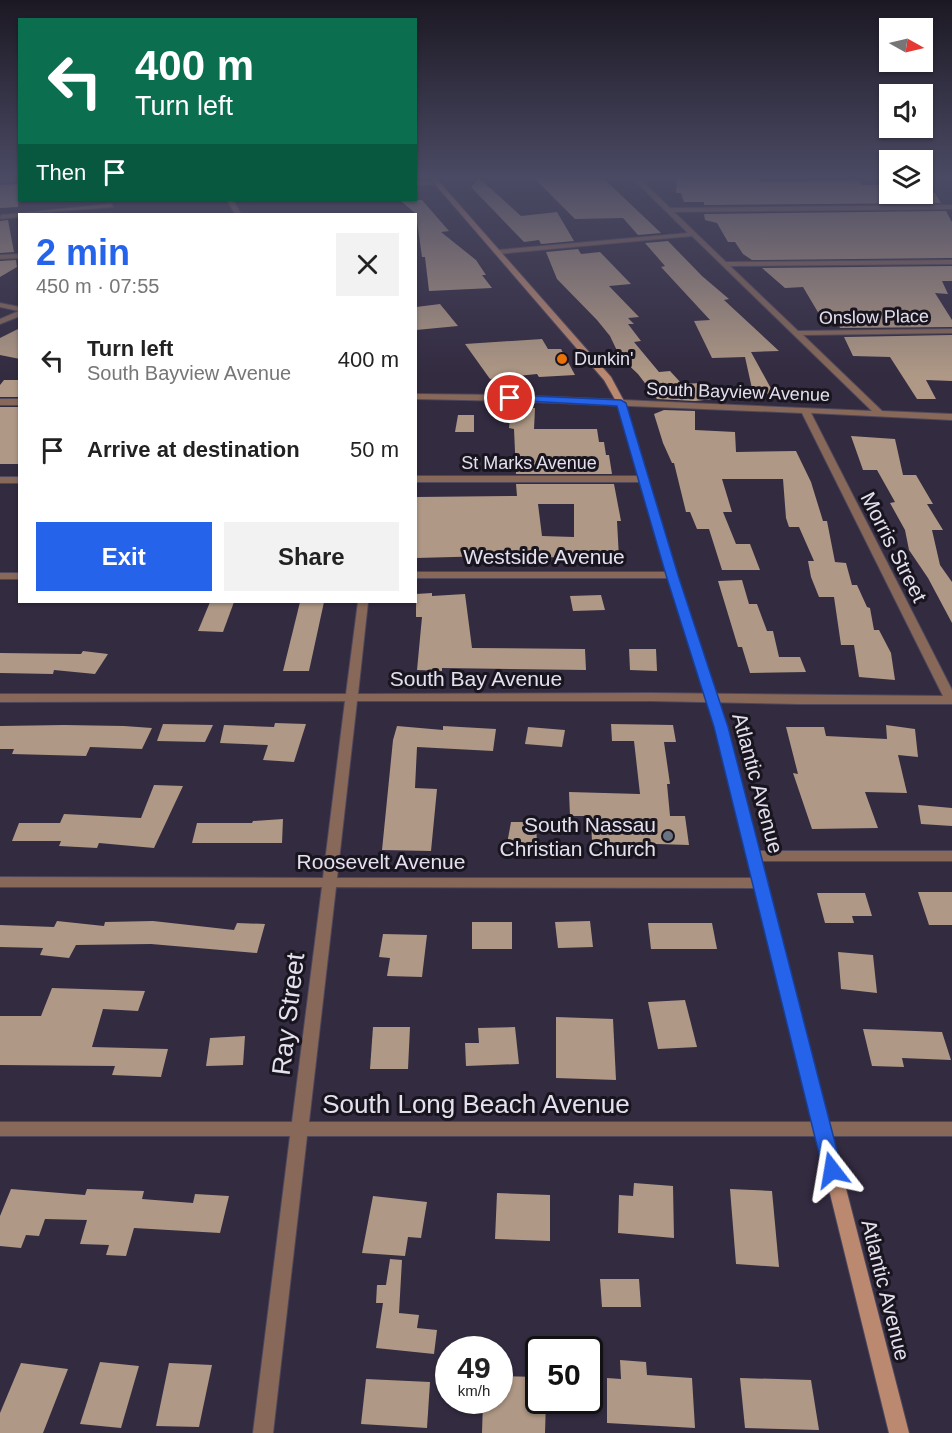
<!DOCTYPE html>
<meta charset="utf-8">
<style>
:root{--surface:#fff;--page:#f2f2f2;--text:#222;--muted:#767676;--accent:#2563eb}
body{margin:0;font-family:Helvetica,sans-serif;background:var(--page);color:var(--text);height:100vh;display:flex;flex-direction:column;font-size:22px;white-space:nowrap}
*{box-sizing:border-box;margin:0}
p{font-size:20px;color:var(--muted)}
.icon{flex:none;width:33px;height:33px;fill:none;stroke:currentColor;stroke-width:2;stroke-linecap:round;stroke-linejoin:round}
.map{position:relative;flex:1;overflow:hidden}
.details{position:absolute;left:18px;top:213px;width:399px;height:390px;display:flex;flex-direction:column;background:var(--surface);border-radius:0px;box-shadow:0 2px 4px #0004}
.details>*{flex:none}
.guide{position:absolute;left:18px;top:18px;width:399px;height:183px;border-radius:0px;box-shadow:0 2px 4px #0004;background:#0b6e4f;color:#fff;overflow:hidden}
.needle{width:39px;rotate:98deg}
.controls{position:absolute;left:879px;top:18px;display:grid;gap:12px}
.controls a{display:grid;place-items:center;width:54px;height:54px;border-radius:0px;background:var(--surface);box-shadow:0 2px 4px #0004;font-size:30px}
.speed{position:absolute;left:435px;top:1336px;display:flex;gap:12px;font-size:30px;font-weight:700;text-align:center}
.speed>*{display:grid;place-content:center;width:78px;height:78px;border-radius:50%;background:var(--surface);box-shadow:0 2px 4px #0004;line-height:1}
.speed small{font-size:15px;font-weight:400}
.speed .limit{border:3px solid #111;border-radius:9px;background:#fff;color:#111}
.pin{position:absolute;display:grid;place-items:center;width:51px;height:51px;color:#fff;margin:-26px;border:3px solid #fff;border-radius:50%;box-shadow:0 2px 6px #0007}
.me{position:absolute;width:66px;margin:-33px;rotate:346deg;stroke-linejoin:round;filter:drop-shadow(0 0 4px #0008)}
.turn{display:flex;align-items:center;gap:21px;height:126px;padding:0 18px;font-size:27px}
.turn .icon{width:78px;height:78px;stroke-width:2.5}
.turn b{display:block;font-size:42px;line-height:51px}
.then{display:flex;align-items:center;height:57px;padding:0 18px;background:#0003;gap:12px;font-size:22px}
.round{display:grid;place-items:center;flex:none;width:63px;height:63px;border-radius:0px;background:var(--page)}
.summary{display:flex;align-items:center;justify-content:space-between;height:102px;padding:0 18px}
h1{font-size:36px;font-weight:700;line-height:45px;color:var(--accent)}
.primary-button{display:flex;gap:12px;margin-top:auto;padding:12px 18px}
.primary-button a{flex:1;height:69px;border-radius:0px;background:var(--accent);color:#fff;font-size:24px;font-weight:700;line-height:69px;text-align:center}
.primary-button a+a{background:var(--page);color:var(--text)}
ul{padding:0;list-style:none}
li{display:flex;align-items:center;gap:18px;height:90px;padding:0 18px}
li div{flex:1}
li b{display:block;font-size:22px}
li em{font-style:normal}
.map>svg:first-child{display:block}
.building{fill:#af9885;fill-rule:evenodd}
.lines{fill:none;stroke-linecap:round;stroke-linejoin:round}
.minor-casing{stroke:#4f485c;stroke-width:2}
.secondary-casing{stroke:#4f485c;stroke-width:2}
.minor{fill:#886959;fill-rule:evenodd}
.secondary{fill:#bb8970;fill-rule:evenodd}
.route{fill:#2563eb;stroke:#184099;stroke-width:1.5}
.food-dot{fill:#e8710a;stroke:#19151f;stroke-width:2}
.worship-dot{fill:#6b7280;stroke:#19151f;stroke-width:2}
.labels{text-anchor:middle;dominant-baseline:central;stroke-width:6;stroke-linejoin:round;paint-order:stroke}
.far-street-label{font-size:18px;fill:#e5e0ee;stroke:#19151f}
.far-poi-label{font-size:18px;fill:#e5e0ee;stroke:#19151f;text-anchor:start}
.street-label{font-size:21px;fill:#e5e0ee;stroke:#19151f}
.poi-label{font-size:21px;fill:#e5e0ee;stroke:#19151f;text-anchor:end}
.near-street-label{font-size:26px;fill:#e5e0ee;stroke:#19151f}
</style>
<div class="map">
<svg width="952" height="1433" viewBox="0 0 952 1433">
<rect width="100%" height="100%" fill="#332b40"/>
<g class="building">
<path d="M 532,176 L 601,176 L 661,233 L 638,235 L 623,218 L 575,219 Z"/>
<path d="M 677,176 L 758,176 L 761,182 L 860,181 L 862,185 L 878,185 L 885,193 L 935,193 L 941,203 L 704,205 L 704,202 L 684,202 L 681,193 L 676,193 Z"/>
<path d="M 479,178 L 521,216 L 557,212 L 574,241 L 541,244 L 539,240 L 524,242 L 471,187 Z"/>
<path d="M 19,184 L 18,207 L 0,208 L 0,185 Z"/>
<path d="M 400,200 L 422,200 L 449,231 L 441,232 L 476,260 L 486,275 L 482,275 L 492,288 L 429,291 L 425,257 L 422,257 L 416,214 Z"/>
<path d="M 946,211 L 952,222 L 952,258 L 752,260 L 743,254 L 735,242 L 728,242 L 717,223 L 705,220 L 704,214 Z"/>
<path d="M 8,220 L 14,252 L 0,253 L 0,221 Z"/>
<path d="M 668,241 L 702,276 L 729,299 L 724,300 L 779,351 L 751,352 L 774,394 L 753,393 L 745,357 L 712,358 L 694,321 L 710,320 L 661,267 L 665,266 L 645,243 Z"/>
<path d="M 578,249 L 581,254 L 600,252 L 631,284 L 609,286 L 639,317 L 628,318 L 634,324 L 628,324 L 641,341 L 634,342 L 659,372 L 670,371 L 682,384 L 701,383 L 713,399 L 695,401 L 657,399 L 638,374 L 620,357 L 610,336 L 597,320 L 557,279 L 546,252 Z"/>
<path d="M 16,260 L 17,267 L 0,277 L 0,261 Z"/>
<path d="M 952,266 L 952,281 L 942,281 L 948,294 L 935,293 L 952,320 L 952,327 L 840,328 L 836,319 L 822,319 L 803,287 L 785,288 L 762,268 Z"/>
<path d="M 440,304 L 458,326 L 416,330 L 416,307 Z"/>
<path d="M 20,328 L 20,359 L 0,355 L 0,338 Z"/>
<path d="M 952,335 L 952,381 L 926,380 L 936,399 L 917,399 L 890,357 L 853,356 L 844,337 Z"/>
<path d="M 542,339 L 548,349 L 561,349 L 575,375 L 539,377 L 537,374 L 490,379 L 465,344 Z"/>
<path d="M 4,380 L 20,380 L 20,397 L 0,397 L 0,385 Z"/>
<rect x="0" y="407" width="20" height="57"/>
<path d="M 511,407 L 535,408 L 534,429 L 597,429 L 599,442 L 604,442 L 606,455 L 609,455 L 612,474 L 516,474 L 514,429 L 509,428 Z"/>
<path d="M 664,410 L 695,411 L 695,430 L 735,432 L 736,452 L 796,451 L 811,482 L 823,521 L 827,521 L 835,562 L 846,563 L 852,585 L 857,585 L 867,607 L 870,608 L 874,630 L 879,630 L 891,653 L 895,680 L 859,677 L 854,645 L 841,645 L 834,597 L 819,597 L 811,577 L 808,561 L 814,561 L 799,527 L 789,527 L 786,518 L 783,479 L 722,479 L 732,512 L 723,512 L 736,544 L 750,544 L 760,570 L 722,570 L 709,529 L 697,529 L 690,512 L 686,512 L 674,463 L 672,463 L 663,443 L 654,414 Z"/>
<path d="M 458,415 L 474,415 L 474,432 L 455,432 Z"/>
<path d="M 851,436 L 895,439 L 903,475 L 916,475 L 933,504 L 927,504 L 943,530 L 932,530 L 940,565 L 952,582 L 952,623 L 928,578 L 909,550 L 905,530 L 890,503 L 895,502 L 877,470 L 863,470 Z"/>
<path d="M 516,484 L 614,484 L 621,521 L 617,521 L 619,558 L 525,557 L 525,555 L 416,558 L 416,497 L 517,496 ZM 538,504 L 574,504 L 574,537 L 542,536 Z"/>
<path d="M 742,580 L 749,604 L 757,604 L 767,631 L 773,631 L 779,657 L 800,657 L 806,672 L 750,673 L 742,647 L 738,647 L 718,581 Z"/>
<path d="M 432,593 L 432,596 L 465,594 L 472,648 L 585,649 L 586,670 L 442,668 L 442,671 L 417,670 L 422,617 L 416,617 L 416,594 Z"/>
<path d="M 601,595 L 605,610 L 573,611 L 570,596 Z"/>
<path d="M 210,602 L 234,602 L 223,632 L 198,631 Z"/>
<path d="M 300,602 L 324,602 L 309,671 L 283,671 Z"/>
<path d="M 629,649 L 656,649 L 657,671 L 630,670 Z"/>
<path d="M 83,651 L 108,654 L 95,674 L 54,670 L 53,674 L 0,673 L 0,653 L 81,654 Z"/>
<path d="M 275,723 L 306,724 L 294,762 L 263,760 L 268,745 L 220,743 L 224,725 L 274,727 Z"/>
<path d="M 163,724 L 213,725 L 205,742 L 157,741 Z"/>
<path d="M 611,724 L 673,725 L 676,742 L 664,742 L 670,784 L 667,784 L 670,816 L 685,816 L 689,845 L 592,842 L 591,816 L 570,816 L 569,792 L 640,794 L 634,741 L 612,741 Z"/>
<path d="M 64,725 L 124,726 L 152,728 L 142,749 L 90,747 L 86,756 L 12,754 L 14,749 L 0,749 L 0,726 Z"/>
<path d="M 886,725 L 915,729 L 918,757 L 898,755 L 907,793 L 865,792 L 878,828 L 812,829 L 793,773 L 798,774 L 786,727 L 824,727 L 826,736 L 887,739 Z"/>
<path d="M 397,726 L 443,730 L 443,726 L 496,729 L 493,751 L 417,747 L 415,788 L 437,789 L 431,851 L 382,850 L 393,740 Z"/>
<path d="M 528,727 L 565,730 L 562,747 L 525,744 Z"/>
<path d="M 154,785 L 183,786 L 154,848 L 99,843 L 97,848 L 59,846 L 61,841 L 12,841 L 19,823 L 60,823 L 64,814 L 141,818 Z"/>
<path d="M 918,805 L 952,808 L 952,826 L 921,824 Z"/>
<path d="M 283,819 L 282,843 L 192,843 L 197,823 L 252,823 L 253,821 Z"/>
<path d="M 511,822 L 536,822 L 537,844 L 507,844 Z"/>
<path d="M 918,892 L 952,892 L 952,925 L 929,925 Z"/>
<path d="M 817,893 L 865,893 L 872,916 L 852,916 L 854,923 L 825,923 Z"/>
<path d="M 57,921 L 104,926 L 105,922 L 153,921 L 234,930 L 237,923 L 265,924 L 257,953 L 151,944 L 76,945 L 69,958 L 40,955 L 43,948 L 0,947 L 0,925 L 54,927 Z"/>
<path d="M 590,921 L 593,947 L 558,948 L 555,922 Z"/>
<rect x="472" y="922" width="40" height="27"/>
<path d="M 648,923 L 712,923 L 717,949 L 651,949 Z"/>
<path d="M 383,934 L 427,935 L 422,977 L 387,976 L 390,958 L 379,957 Z"/>
<path d="M 838,952 L 873,955 L 877,993 L 841,989 Z"/>
<path d="M 52,988 L 145,991 L 138,1011 L 103,1009 L 92,1047 L 168,1049 L 161,1077 L 112,1075 L 115,1066 L 0,1065 L 0,1016 L 41,1016 Z"/>
<path d="M 685,1000 L 697,1047 L 658,1049 L 648,1002 Z"/>
<path d="M 556,1017 L 613,1019 L 616,1080 L 556,1078 Z"/>
<path d="M 373,1027 L 410,1027 L 408,1069 L 370,1069 Z"/>
<path d="M 515,1027 L 519,1064 L 466,1066 L 465,1043 L 479,1043 L 478,1028 Z"/>
<path d="M 863,1029 L 942,1032 L 951,1060 L 902,1058 L 904,1067 L 872,1066 Z"/>
<path d="M 245,1036 L 243,1065 L 206,1066 L 210,1038 Z"/>
<path d="M 634,1183 L 673,1186 L 674,1238 L 618,1233 L 619,1195 L 633,1196 Z"/>
<path d="M 11,1189 L 85,1195 L 87,1189 L 144,1191 L 142,1199 L 193,1203 L 195,1194 L 229,1196 L 220,1233 L 134,1228 L 126,1256 L 106,1255 L 109,1245 L 80,1244 L 87,1220 L 45,1219 L 39,1236 L 26,1235 L 21,1248 L 0,1246 L 0,1216 Z"/>
<path d="M 730,1189 L 772,1191 L 779,1267 L 736,1264 Z"/>
<path d="M 497,1193 L 550,1195 L 550,1241 L 495,1239 Z"/>
<path d="M 373,1196 L 427,1202 L 421,1238 L 408,1237 L 405,1256 L 362,1253 Z"/>
<path d="M 390,1259 L 402,1260 L 399,1313 L 419,1315 L 417,1328 L 437,1330 L 434,1354 L 376,1348 L 383,1303 L 376,1303 L 377,1285 L 386,1285 Z"/>
<path d="M 600,1279 L 639,1279 L 641,1307 L 602,1307 Z"/>
<path d="M 620,1360 L 646,1362 L 647,1375 L 692,1378 L 695,1428 L 607,1423 L 607,1378 L 621,1379 Z"/>
<path d="M 100,1362 L 139,1366 L 121,1428 L 80,1424 Z"/>
<path d="M 21,1363 L 68,1369 L 43,1433 L 0,1433 L 0,1413 Z"/>
<path d="M 169,1363 L 212,1365 L 199,1427 L 156,1426 Z"/>
<path d="M 500,1376 L 538,1377 L 538,1401 L 546,1401 L 545,1433 L 482,1433 L 483,1401 L 500,1401 Z"/>
<path d="M 740,1378 L 811,1380 L 819,1430 L 745,1428 Z"/>
<path d="M 366,1379 L 430,1382 L 427,1428 L 361,1424 Z"/>
</g>
<g class="lines">
<defs>
<g id="minor">
<path d="M 20,176 L 20,180 L 0,181 L 0,177 Z"/>
<path d="M 630,176 L 637,176 L 670,208 L 952,205 L 952,209 L 674,212 L 726,262 L 952,260 L 952,264 L 730,266 L 798,331 L 952,329 L 952,333 L 803,335 L 882,411 L 952,414 L 952,420 L 811,413 L 952,690 L 952,704 L 800,704 L 651,701 L 357,701 L 337,878 L 761,878 L 766,880 L 768,883 L 766,886 L 761,888 L 336,887 L 309,1122 L 952,1122 L 952,1136 L 307,1136 L 273,1433 L 253,1433 L 290,1136 L 0,1136 L 0,1122 L 292,1122 L 322,887 L 0,887 L 0,877 L 323,878 L 345,701 L 0,702 L 0,694 L 346,694 L 358,602 L 368,602 L 358,694 L 651,693 L 943,696 L 802,413 L 510,401 L 416,399 L 416,394 L 510,395 L 872,411 L 692,236 L 498,254 L 495,252 L 498,250 L 688,233 Z"/>
<path d="M 416,182 L 437,181 L 440,183 L 416,186 Z"/>
<path d="M 227,200 L 233,200 L 241,214 L 235,214 Z"/>
<path d="M 111,204 L 113,207 L 20,214 L 20,217 L 0,219 L 1,215 Z"/>
<path d="M 20,254 L 20,258 L 0,259 L 0,255 Z"/>
<path d="M 0,303 L 20,307 L 20,316 L 0,324 L 0,319 L 19,311 L 0,307 Z"/>
<rect x="0" y="399" width="20" height="6"/>
<path d="M 416,476 L 643,476 L 648,479 L 643,482 L 416,482 Z"/>
<rect x="0" y="477" width="20" height="6"/>
<path d="M 416,572 L 672,572 L 677,575 L 672,578 L 416,578 Z"/>
<rect x="0" y="573" width="20" height="6"/>
<path d="M 755,851 L 952,851 L 952,861 L 755,861 L 750,859 L 748,856 L 750,853 Z"/>
</g>
<path id="secondary" d="M 428,176 L 434,176 L 611,377 L 625,403 L 677,575 L 727,727 L 909,1433 L 889,1433 L 715,727 L 667,575 L 617,403 L 604,380 Z"/>
</defs>
<use href="#minor" class="minor-casing"/>
<use href="#secondary" class="secondary-casing"/>
<use href="#minor" class="minor"/>
<use href="#secondary" class="secondary"/>
</g>
<linearGradient id="sky" x2="0" y2="1"><stop stop-color="#1c1823"/><stop offset="0.47" stop-color="#4a4a64"/><stop offset="1" stop-color="#4a4a64" stop-opacity="0"/></linearGradient>
<rect width="952" height="377" fill="url(#sky)"/>
<path class="route" d="M 510,395 L 621,400 L 626,403 L 678,575 L 728,727 L 842,1170 L 839,1176 L 832,1178 L 825,1176 L 823,1170 L 714,727 L 666,575 L 617,406 L 507,400 L 506,398 Z"/>
<circle class="food-dot" cx="562" cy="359" r="6"/>
<circle class="worship-dot" cx="668" cy="836" r="6"/>
<g class="labels">
<g class="far-street-label">
<text transform="translate(874 317) rotate(-1)">Onslow Place</text>
<text transform="translate(738 392) rotate(2)">South Bayview Avenue</text>
<text x="529" y="463">St Marks Avenue</text>
</g>
<g class="far-poi-label">
<text x="574" y="359">Dunkin'</text>
</g>
<g class="street-label">
<text transform="translate(894 547) rotate(63)">Morris Street</text>
<text x="544" y="556">Westside Avenue</text>
<text x="476" y="678">South Bay Avenue</text>
<text transform="translate(758 783) rotate(75)">Atlantic Avenue</text>
<text x="381" y="861">Roosevelt Avenue</text>
<text transform="translate(886 1290) rotate(76)">Atlantic Avenue</text>
</g>
<g class="poi-label">
<text x="656" y="824">South Nassau<tspan x="656" dy="24">Christian Church</tspan></text>
</g>
<g class="near-street-label">
<text transform="translate(288 1014) rotate(-83)">Ray Street</text>
<text x="476" y="1104">South Long Beach Avenue</text>
</g>
</g>
</svg>
<div class="controls">
<a><svg class="needle" viewBox="-14 -14 28 28"><path d="M0-13l5 13h-10z" fill="#e53935"/><path d="M0 13l5-13h-10z" fill="#767676"/></svg></a>
<a><svg class="icon" aria-label="sound" viewBox="0 0 24 24"><path d="M4 9h4l5-4v14l-5-4H4zM17 9q2 3 0 6"/></svg></a>
<a><svg class="icon" aria-label="layers" viewBox="0 0 24 24"><path d="M12 4l9 5-9 5-9-5zM3 14l9 5 9-5"/></svg></a>
</div>
<div class="speed"><div>49<small>km/h</small></div><div class="limit">50</div></div>
<div class="pin" style="left:510px;top:398px;background:#d93025"><svg class="icon" aria-label="arrive" viewBox="0 0 24 24"><path d="M6 21V4h12l-3 4 3 4H6"/></svg></div>
<svg class="me" style="left:832px;top:1170px" viewBox="-20 -20 40 40"><path d="M0-17L14 15 0 8-14 15z" fill="#2563eb" stroke="#fff" stroke-width="4"/></svg>
<div class="guide">
<div class="turn"><svg class="icon" aria-label="left" viewBox="0 0 24 24"><path d="M17 20v-9H6M10 6l-5 5 5 5"/></svg><div><b>400 m</b>Turn left</div></div>
<div class="then">Then<svg class="icon" aria-label="arrive" viewBox="0 0 24 24"><path d="M6 21V4h12l-3 4 3 4H6"/></svg></div>
</div>
<section class="details">
<div class="summary"><div><h1>2 min</h1><p>450 m · 07:55</p></div><a class="round"><svg class="icon" aria-label="close" viewBox="0 0 24 24"><path d="M6 6l12 12M18 6L6 18"/></svg></a></div>
<ul>
<li><svg class="icon" aria-label="left" viewBox="0 0 24 24"><path d="M17 20v-9H6M10 6l-5 5 5 5"/></svg><div><b>Turn left</b><p>South Bayview Avenue</p></div><em>400 m</em></li>
<li><svg class="icon" aria-label="arrive" viewBox="0 0 24 24"><path d="M6 21V4h12l-3 4 3 4H6"/></svg><div><b>Arrive at destination</b></div><em>50 m</em></li>
</ul>
<div class="primary-button"><a>Exit</a><a>Share</a></div>
</section>
</div>
